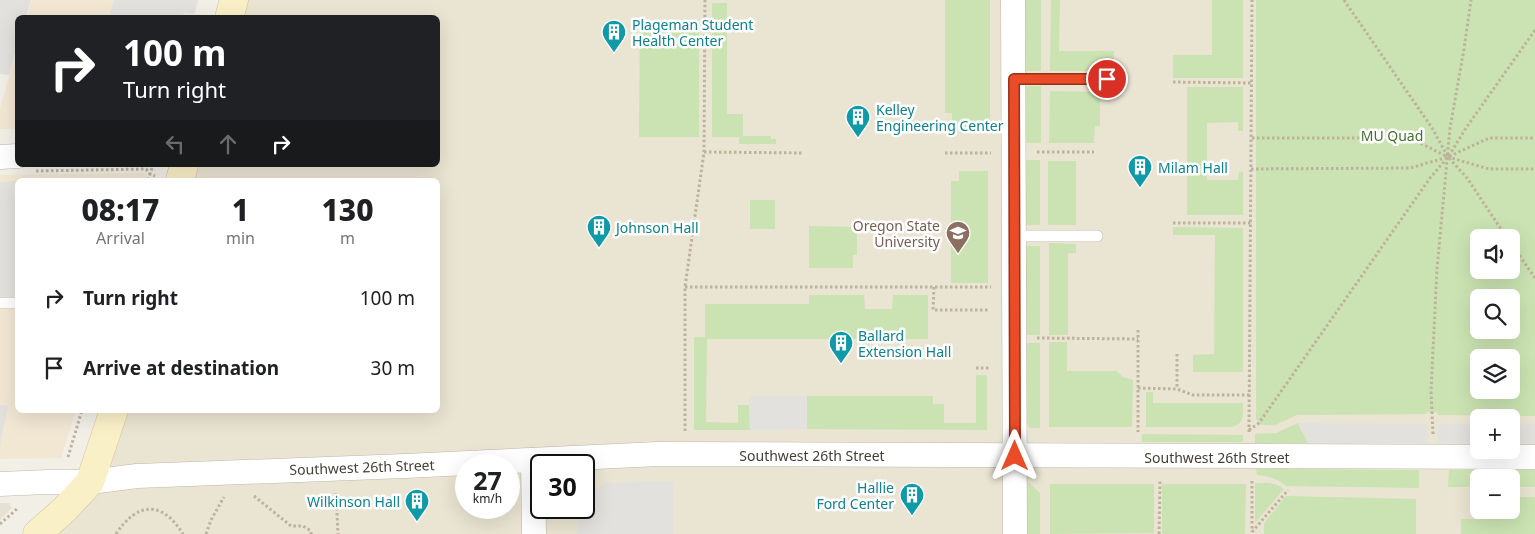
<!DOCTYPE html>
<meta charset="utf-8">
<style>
:root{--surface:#fff;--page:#f2f2f2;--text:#202124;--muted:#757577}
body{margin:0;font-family:"Noto Sans",sans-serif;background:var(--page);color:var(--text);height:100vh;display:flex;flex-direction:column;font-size:19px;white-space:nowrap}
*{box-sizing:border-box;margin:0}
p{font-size:16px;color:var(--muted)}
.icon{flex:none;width:28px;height:28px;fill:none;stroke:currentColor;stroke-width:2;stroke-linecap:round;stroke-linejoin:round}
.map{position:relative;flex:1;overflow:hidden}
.side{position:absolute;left:15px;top:178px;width:425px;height:235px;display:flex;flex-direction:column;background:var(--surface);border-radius:8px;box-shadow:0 5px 20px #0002}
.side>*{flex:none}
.guide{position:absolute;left:15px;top:15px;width:425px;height:152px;border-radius:8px;box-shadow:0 5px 20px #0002;background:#202124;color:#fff;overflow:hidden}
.fabs{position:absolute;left:1470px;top:229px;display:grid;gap:10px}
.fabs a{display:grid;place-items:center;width:50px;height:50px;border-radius:8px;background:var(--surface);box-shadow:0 5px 20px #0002;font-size:25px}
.speed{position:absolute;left:455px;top:454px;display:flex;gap:10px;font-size:25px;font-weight:700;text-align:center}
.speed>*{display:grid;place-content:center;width:65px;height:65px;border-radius:50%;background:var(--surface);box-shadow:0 5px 20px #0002;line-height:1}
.speed small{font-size:12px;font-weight:400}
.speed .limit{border:2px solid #111;border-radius:8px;background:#fff;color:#111}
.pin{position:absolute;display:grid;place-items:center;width:42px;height:42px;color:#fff;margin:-21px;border:2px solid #fff;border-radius:50%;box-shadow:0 1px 5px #0007}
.me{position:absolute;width:55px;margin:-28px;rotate:0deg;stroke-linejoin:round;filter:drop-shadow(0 0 4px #0008)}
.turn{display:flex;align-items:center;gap:18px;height:105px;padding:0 25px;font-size:22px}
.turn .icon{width:65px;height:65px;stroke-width:2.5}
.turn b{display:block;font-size:35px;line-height:42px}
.lanes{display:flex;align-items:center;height:48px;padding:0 25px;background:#0003;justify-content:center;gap:25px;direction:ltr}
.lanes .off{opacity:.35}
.eta{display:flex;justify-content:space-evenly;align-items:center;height:85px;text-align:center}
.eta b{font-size:30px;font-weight:800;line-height:35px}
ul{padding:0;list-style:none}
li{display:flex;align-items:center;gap:15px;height:70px;padding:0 25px}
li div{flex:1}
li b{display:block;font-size:19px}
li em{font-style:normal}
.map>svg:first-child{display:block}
.residential{fill:#e5e1d5}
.commercial{fill:#f2e7d3}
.education{fill:#eae4d2;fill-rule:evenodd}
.green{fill:#cbe3b2;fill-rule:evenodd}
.parking{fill:#e3e1de}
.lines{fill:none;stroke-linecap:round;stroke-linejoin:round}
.lane-casing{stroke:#bdb7aa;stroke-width:12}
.street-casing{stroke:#bdb7aa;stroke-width:25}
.secondary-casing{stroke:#cec399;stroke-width:29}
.path{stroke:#bdb39c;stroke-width:3;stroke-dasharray:2.5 2.5;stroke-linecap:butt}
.lane{stroke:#fff;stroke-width:11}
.street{stroke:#fff;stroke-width:24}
.secondary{stroke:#faf0c8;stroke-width:28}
.route-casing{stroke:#973119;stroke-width:12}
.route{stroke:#e94c27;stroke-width:9}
.labels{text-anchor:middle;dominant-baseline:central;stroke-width:5;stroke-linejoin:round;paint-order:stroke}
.culture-label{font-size:14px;fill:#0d838f;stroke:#fff;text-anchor:start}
.park-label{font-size:14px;fill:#45712e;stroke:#fff}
.education-label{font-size:14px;fill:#785e54;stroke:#fff;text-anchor:end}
.street-label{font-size:14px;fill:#443f36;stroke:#fff}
</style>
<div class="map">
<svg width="1535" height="534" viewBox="0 0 1535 534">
<rect width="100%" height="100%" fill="#f2efe7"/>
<path class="residential" d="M 0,503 L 9,503 L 12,508 L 0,520 Z"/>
<g class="commercial">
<path d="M 32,0 L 199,0 L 194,17 L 27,18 Z"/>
<path d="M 17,49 L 17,129 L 0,129 L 0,108 Z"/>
<path d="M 145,173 L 147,176 L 145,180 L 18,180 L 18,410 L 76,410 L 61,458 L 0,459 L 0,175 Z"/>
</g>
<path class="education" d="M 237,0 L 1535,0 L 1535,534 L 44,534 L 114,410 L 438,410 L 438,180 L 184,180 L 188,165 L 438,165 L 438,18 L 229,17 ZM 1479,238 L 1511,238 L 1511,270 L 1479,270 ZM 1479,298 L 1511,298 L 1511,330 L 1479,330 ZM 1479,358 L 1511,358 L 1511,390 L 1479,390 ZM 1479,418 L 1511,418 L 1511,450 L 1479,450 ZM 466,465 L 509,465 L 509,508 L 466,508 ZM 541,465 L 584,465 L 584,508 L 541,508 ZM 1479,478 L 1511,478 L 1511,510 L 1479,510 Z"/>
<g class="green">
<path d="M 945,0 L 990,0 L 990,132 L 960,133 L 960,122 L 952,122 L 952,113 L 945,113 Z"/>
<rect x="1025" y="0" width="16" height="71"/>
<path d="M 1051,0 L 1060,0 L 1059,51 L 1114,51 L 1114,71 L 1050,71 Z"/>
<path d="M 1212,0 L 1243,0 L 1243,78 L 1173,78 L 1173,55 L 1212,55 Z"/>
<path d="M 1256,0 L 1535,0 L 1535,416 L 1438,415 L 1437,412 L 1426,412 L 1426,414 L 1297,415 L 1275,425 L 1260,425 L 1261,424 L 1256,419 ZM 1479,238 L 1511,238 L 1511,270 L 1479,270 ZM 1479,298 L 1511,298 L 1511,330 L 1479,330 ZM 1479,358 L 1511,358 L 1511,390 L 1479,390 Z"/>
<path d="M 712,3 L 727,3 L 727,114 L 743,114 L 743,136 L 771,136 L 771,139 L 776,139 L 776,144 L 739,144 L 739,137 L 712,137 Z"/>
<path d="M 640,26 L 699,26 L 699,137 L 639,137 Z"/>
<rect x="1025" y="86" width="16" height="57"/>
<path d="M 1187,87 L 1243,87 L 1243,131 L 1238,131 L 1238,122 L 1207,123 L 1207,180 L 1238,180 L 1239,172 L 1243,172 L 1243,215 L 1187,215 Z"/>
<path d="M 1050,91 L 1100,92 L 1100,126 L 1095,126 L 1094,143 L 1049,143 Z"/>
<rect x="1026" y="160" width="14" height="65"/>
<rect x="1048" y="161" width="28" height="64"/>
<path d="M 959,171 L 988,171 L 988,283 L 951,283 L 951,181 L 959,181 Z"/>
<path d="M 775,200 L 775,229 L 750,229 L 750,200 Z"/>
<path d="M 809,226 L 857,227 L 857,255 L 853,255 L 853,268 L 809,268 Z"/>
<path d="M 1173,227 L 1243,228 L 1243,372 L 1193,372 L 1193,355 L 1214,354 L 1215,235 L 1173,235 Z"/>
<path d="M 1049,243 L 1076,244 L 1076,253 L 1068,253 L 1068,335 L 1049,335 Z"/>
<path d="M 1025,246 L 1040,246 L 1040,335 L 1024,335 Z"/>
<path d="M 809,295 L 864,295 L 865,309 L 892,309 L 893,295 L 928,295 L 928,339 L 707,339 L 706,422 L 738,423 L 738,405 L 749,405 L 750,430 L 694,430 L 694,337 L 705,337 L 705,304 L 809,304 Z"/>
<path d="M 1049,342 L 1067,342 L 1067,371 L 1116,371 L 1123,377 L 1133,380 L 1132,427 L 1049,427 Z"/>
<path d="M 1024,343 L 1040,343 L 1040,428 L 1029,428 L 1025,419 Z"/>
<path d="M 976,375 L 987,375 L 987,430 L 807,429 L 807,396 L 933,396 L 933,404 L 944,404 L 944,423 L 976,423 Z"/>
<path d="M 1153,392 L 1153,403 L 1243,403 C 1243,414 1245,424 1232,427 L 1146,427 L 1146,392 Z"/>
<path d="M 1298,423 L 1308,443 L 1255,443 L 1255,434 L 1276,433 Z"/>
<path d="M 1142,434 L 1243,435 L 1243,442 L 1142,442 Z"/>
<path d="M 1256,469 L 1419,470 L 1419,488 L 1286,486 C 1277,478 1268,476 1257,475 Z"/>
<path d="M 1449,470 L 1535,470 L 1535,487 L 1511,487 L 1511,478 L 1479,478 L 1479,487 L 1448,487 Z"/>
<path d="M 1027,481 L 1040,493 L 1040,534 L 1026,534 Z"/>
<path d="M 1255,483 C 1267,483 1275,482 1284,489 L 1255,523 Z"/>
<path d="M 1050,484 L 1154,484 L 1154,533 L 1050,534 Z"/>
<path d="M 1162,484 L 1246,484 L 1245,534 L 1162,534 Z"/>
<path d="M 1286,496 L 1416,499 L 1416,534 L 1264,534 L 1264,523 Z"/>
<path d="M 1511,497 L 1535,497 L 1535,534 L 1461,534 L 1461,519 L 1493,519 L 1494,510 L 1511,510 Z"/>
</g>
<g class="parking">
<path d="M 0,0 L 31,0 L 26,17 L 18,18 L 17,46 L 9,75 L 0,74 Z"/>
<path d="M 114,0 L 198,0 L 194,14 L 184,12 L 182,17 L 109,17 Z"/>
<path d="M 17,181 L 17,307 L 0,308 L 0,182 Z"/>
<path d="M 749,396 L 807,396 L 807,429 L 750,430 Z"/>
<path d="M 0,405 L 8,406 L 0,445 Z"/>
<path d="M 1298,423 L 1428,424 L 1428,443 L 1308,443 Z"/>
<rect x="1438" y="424" width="41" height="19"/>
<rect x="1511" y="424" width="24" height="19"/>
<path d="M 674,481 L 673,534 L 578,534 L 578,508 L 584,508 L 584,489 L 599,488 L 604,485 L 604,483 Z"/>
</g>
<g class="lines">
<defs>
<g id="lane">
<path d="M 1014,79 L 1107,79"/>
<path d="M 1014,236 L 1097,236"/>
<path d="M 0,303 L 18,303"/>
</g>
<g id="street">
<path d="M 1013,0 L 1015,534"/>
<path d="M 0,157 L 18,156"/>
<path d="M 533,460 L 534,534"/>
<path d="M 0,484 L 48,482 L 90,482 L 137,476 L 405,466 L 658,454 L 1535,457"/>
</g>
<g id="secondary">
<path d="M 229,18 L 234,0"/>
<path d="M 180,180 L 184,165"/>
<path d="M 37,534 L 65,509 L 90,482 L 114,410"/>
</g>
</defs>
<use href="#lane" class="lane-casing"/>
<use href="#street" class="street-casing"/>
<use href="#secondary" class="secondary-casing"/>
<g class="path">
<path d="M 1344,0 L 1432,128 L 1448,157 L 1467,178 L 1507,238"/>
<path d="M 1173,82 L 1252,83"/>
<path d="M 1252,138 L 1410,138 L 1448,157 L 1489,169 L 1535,169"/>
<path d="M 704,152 L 804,153"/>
<path d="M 1037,152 L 1094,152"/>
<path d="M 945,153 L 991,153"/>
<path d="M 1251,169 L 1410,168 L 1448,157 L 1489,138 L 1535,138"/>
<path d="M 36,171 L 146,169 L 150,174 L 155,176"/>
<path d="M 148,180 L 153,165"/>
<path d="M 1173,223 L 1251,223"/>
<path d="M 1511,243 L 1535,278"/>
<path d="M 685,287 L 991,287"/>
<path d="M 934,287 L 933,310 L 990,310"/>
<path d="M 1138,330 L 1138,432"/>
<path d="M 1037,338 L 1138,339"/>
<path d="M 1177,354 L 1177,389"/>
<path d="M 976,368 L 991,368"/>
<path d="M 1138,388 L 1177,389 L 1193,395 L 1250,395"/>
<path d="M 1249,430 L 1259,423 L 1430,178 L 1448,157 L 1466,128 L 1535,30"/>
<path d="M 685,431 L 685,287 L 704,152 L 705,0"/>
<path d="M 1249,432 L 1252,0"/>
<path d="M 1433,434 L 1431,391 L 1437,269 L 1450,128 L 1464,49 L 1471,0"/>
<path d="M 68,457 L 82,410"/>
<path d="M 1252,481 L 1252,532"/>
<path d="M 336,493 L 338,534"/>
<path d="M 254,496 L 291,526 L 303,526 L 311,531 L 311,534"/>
<path d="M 0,524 L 18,508"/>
<path d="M 1252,532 L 1288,490"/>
<path d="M 116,534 C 137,502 162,500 183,534"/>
<path d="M 206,534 L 211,520 L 224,497"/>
<path d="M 1159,534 L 1160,480"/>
</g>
<use href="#lane" class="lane"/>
<use href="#street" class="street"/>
<use href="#secondary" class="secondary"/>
</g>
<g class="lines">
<defs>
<path id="route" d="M 1015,456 L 1014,79 L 1107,79"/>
</defs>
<use href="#route" class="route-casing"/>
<use href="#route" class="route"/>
</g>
<defs>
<symbol id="building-pin" viewBox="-11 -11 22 30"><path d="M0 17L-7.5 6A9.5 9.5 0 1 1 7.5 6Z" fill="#0f9aa8" stroke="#fff"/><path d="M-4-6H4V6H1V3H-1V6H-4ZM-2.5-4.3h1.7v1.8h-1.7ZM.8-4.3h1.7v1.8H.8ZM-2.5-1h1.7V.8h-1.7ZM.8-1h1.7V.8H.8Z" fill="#fff"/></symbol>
<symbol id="university-pin" viewBox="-11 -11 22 30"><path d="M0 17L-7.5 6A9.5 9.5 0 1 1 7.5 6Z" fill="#8d6e63" stroke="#fff"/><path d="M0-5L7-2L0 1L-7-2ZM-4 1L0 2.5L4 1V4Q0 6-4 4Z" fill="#fff"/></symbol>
</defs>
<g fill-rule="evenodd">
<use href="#building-pin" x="600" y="18" width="28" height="38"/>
<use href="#building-pin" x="844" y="103" width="28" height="38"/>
<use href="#building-pin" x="1126" y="153" width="28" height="38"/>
<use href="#building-pin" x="585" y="213" width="28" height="38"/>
<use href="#university-pin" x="944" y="219" width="28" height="38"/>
<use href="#building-pin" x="827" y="329" width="28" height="38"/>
<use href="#building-pin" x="898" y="481" width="28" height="38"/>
<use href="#building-pin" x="403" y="487" width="28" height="38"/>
</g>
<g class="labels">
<g class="culture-label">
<text x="632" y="24">Plageman Student<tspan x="632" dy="16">Health Center</tspan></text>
<text x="876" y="109">Kelley<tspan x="876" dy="16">Engineering Center</tspan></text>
<text x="1158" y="167">Milam Hall</text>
<text x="616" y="227">Johnson Hall</text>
<text x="858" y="335">Ballard<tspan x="858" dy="16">Extension Hall</tspan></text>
<text x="894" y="487" text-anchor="end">Hallie<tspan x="894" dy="16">Ford Center</tspan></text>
<text x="400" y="501" text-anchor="end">Wilkinson Hall</text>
</g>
<g class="park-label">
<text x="1392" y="135">MU Quad</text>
</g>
<g class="education-label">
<text x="940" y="225">Oregon State<tspan x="940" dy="16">University</tspan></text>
</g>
<g class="street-label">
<text x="812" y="455">Southwest 26th Street</text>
<text x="1217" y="457">Southwest 26th Street</text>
<text transform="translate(362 467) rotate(-2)">Southwest 26th Street</text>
</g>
</g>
</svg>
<div class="fabs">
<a><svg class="icon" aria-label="sound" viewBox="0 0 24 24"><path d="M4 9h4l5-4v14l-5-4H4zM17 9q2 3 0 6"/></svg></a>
<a><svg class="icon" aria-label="search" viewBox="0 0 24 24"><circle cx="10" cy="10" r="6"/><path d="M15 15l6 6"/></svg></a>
<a><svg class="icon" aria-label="layers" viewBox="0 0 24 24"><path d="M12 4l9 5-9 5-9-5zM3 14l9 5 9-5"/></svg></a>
<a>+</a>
<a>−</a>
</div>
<div class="speed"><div>27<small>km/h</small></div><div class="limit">30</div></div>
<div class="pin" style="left:1107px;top:79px;background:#d93025"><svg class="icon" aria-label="arrive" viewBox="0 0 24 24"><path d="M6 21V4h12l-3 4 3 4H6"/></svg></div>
<svg class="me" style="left:1015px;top:456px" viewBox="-20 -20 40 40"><path d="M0-17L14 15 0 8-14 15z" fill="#e94c27" stroke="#fff" stroke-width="4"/></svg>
<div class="guide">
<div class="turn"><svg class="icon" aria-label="right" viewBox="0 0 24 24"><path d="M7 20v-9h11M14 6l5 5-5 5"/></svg><div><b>100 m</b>Turn right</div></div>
<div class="lanes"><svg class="icon off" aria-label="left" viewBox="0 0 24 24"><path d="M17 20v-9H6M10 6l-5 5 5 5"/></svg><svg class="icon off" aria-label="ahead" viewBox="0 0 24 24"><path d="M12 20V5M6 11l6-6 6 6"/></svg><svg class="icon" aria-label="right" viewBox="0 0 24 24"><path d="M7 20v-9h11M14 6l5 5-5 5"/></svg></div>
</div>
<section class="side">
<div class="eta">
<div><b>08:17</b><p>Arrival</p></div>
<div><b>1</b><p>min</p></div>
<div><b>130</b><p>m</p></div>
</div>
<ul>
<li><svg class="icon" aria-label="right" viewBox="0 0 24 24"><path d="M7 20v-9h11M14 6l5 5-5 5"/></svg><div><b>Turn right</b></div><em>100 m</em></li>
<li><svg class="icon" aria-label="arrive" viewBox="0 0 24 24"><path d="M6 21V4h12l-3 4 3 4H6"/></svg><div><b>Arrive at destination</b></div><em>30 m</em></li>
</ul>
</section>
</div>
